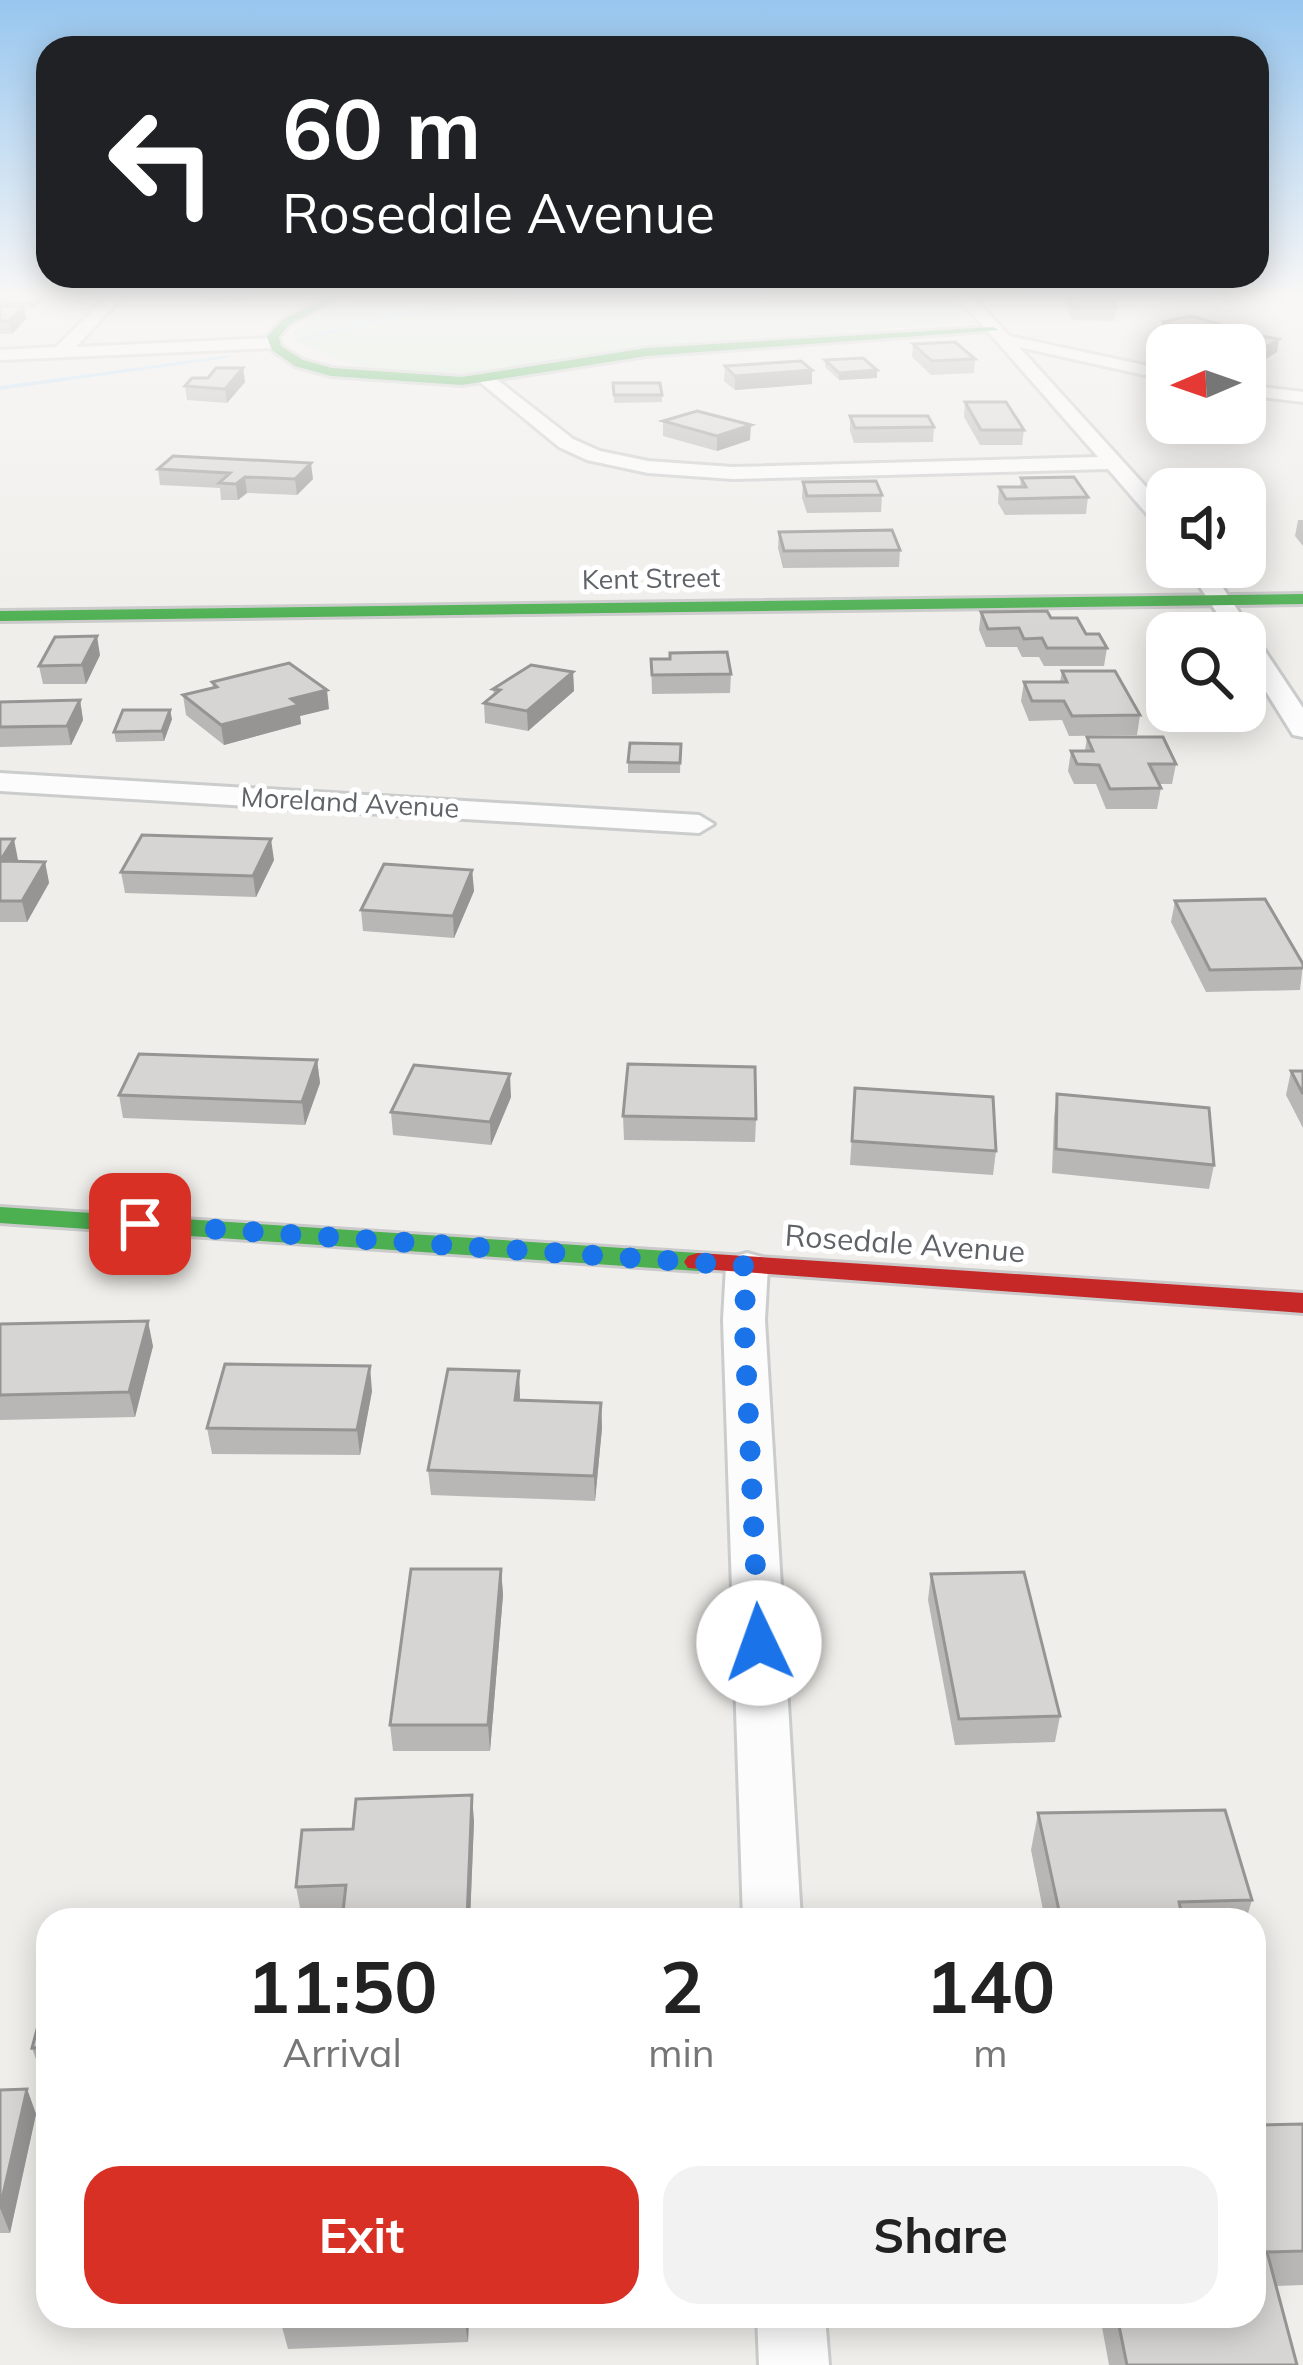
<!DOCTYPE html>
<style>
:root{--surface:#fff;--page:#f2f2f2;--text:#222;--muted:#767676;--accent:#d93025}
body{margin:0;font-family:Mulish,sans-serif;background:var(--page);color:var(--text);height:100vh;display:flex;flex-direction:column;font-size:45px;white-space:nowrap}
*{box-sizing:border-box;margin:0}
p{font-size:39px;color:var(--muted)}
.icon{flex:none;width:66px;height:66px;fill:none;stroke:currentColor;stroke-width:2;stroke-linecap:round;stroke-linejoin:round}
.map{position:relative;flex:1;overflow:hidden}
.side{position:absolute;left:36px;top:1908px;width:1230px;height:420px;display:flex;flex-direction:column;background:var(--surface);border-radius:36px;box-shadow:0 6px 30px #0003}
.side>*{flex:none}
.hud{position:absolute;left:36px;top:36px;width:1233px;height:252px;border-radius:36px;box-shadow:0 6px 30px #0003;background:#202124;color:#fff;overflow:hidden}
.needle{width:78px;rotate:268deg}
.controls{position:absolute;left:1146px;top:324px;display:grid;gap:24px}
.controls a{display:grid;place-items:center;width:120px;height:120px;border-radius:24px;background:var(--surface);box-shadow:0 6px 30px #0003;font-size:60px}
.pin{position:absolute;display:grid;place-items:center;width:102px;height:102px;color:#fff;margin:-51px;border-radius:24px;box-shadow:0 6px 18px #0006}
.me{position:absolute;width:132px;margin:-66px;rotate:357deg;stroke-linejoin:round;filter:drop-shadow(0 0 9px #0008)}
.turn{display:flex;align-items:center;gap:42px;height:252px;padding:0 48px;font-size:54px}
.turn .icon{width:156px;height:156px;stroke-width:2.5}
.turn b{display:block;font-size:84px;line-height:102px}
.eta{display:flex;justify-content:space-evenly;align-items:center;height:204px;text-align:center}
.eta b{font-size:72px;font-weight:700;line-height:84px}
.action{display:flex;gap:24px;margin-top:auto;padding:24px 48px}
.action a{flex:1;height:138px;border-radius:36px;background:var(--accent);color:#fff;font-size:48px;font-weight:700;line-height:138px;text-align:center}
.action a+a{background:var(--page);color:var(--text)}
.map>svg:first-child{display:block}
.green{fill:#d8ebd6}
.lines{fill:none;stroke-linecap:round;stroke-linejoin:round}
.stream{fill:#bfe0f9;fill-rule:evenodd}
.street-casing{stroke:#cbcccc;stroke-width:6}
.fast-casing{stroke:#cacacb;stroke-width:6}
.jam-casing{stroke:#cacacb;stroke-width:6}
.street{fill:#fdfcfc;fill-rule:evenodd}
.fast{fill:#4caf50;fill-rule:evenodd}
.jam{fill:#c62828;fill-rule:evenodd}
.wall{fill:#b8b7b5}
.shaded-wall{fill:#969594}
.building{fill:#d6d5d3;stroke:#969594;stroke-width:3}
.route{stroke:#1a73e8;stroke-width:21;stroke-dasharray:0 37.8}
.labels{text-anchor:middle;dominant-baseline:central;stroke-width:10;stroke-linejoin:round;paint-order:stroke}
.far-street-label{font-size:27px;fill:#5f6368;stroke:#fff}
.street-label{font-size:30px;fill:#5f6368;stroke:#fff}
</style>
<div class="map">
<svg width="1303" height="2365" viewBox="0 0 1303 2365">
<rect width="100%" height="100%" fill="#efeeea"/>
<path class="green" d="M 359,296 L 949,296 L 967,316 L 950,325 L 674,343 L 488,372 L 431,375 L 352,365 L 298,342 L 293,331 L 321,311 Z"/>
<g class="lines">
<g class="stream">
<path d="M 539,296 L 554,296 L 403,316 L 301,341 L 298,339 L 403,312 Z"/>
<path d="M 230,355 L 228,358 L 0,390 L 0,386 Z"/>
</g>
<defs>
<g id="street">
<path d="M 107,296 L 123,296 L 76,347 L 272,338 L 280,343 L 272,348 L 0,360 L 0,350 L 56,347 Z"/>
<path d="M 957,296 L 973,296 L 1009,336 L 1167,370 L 1167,380 L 1019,347 L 1167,510 L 1167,529 L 1159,528 L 1108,469 L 733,479 L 648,473 L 587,460 L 559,447 L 476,379 L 491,375 L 573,439 L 600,451 L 648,461 L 733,467 L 1098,457 Z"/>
<path d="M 1245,385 L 1303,392 L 1303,402 L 1245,395 Z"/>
<path d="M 1187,567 L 1209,567 L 1303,708 L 1303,737 L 1293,735 L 1245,658 L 1245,633 L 1230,633 Z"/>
<path d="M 0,773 L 699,815 L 714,824 L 699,833 L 0,791 Z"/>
<path d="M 747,1253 L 762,1257 L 768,1266 L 765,1320 L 801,1920 L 743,1920 L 723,1320 L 726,1266 L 732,1257 Z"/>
<path d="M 757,2316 L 825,2316 L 829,2365 L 759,2365 Z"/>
</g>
<g id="fast">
<path d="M 332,296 L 345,296 L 290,324 L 279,337 L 281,346 L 303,360 L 332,368 L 462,377 L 647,348 L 993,327 L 999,330 L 647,356 L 462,385 L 331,376 L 295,366 L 272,350 L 267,337 L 282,320 Z"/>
<path d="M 1303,594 L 1303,604 L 0,621 L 0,611 Z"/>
<path d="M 0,1207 L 698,1253 L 712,1262 L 698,1271 L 0,1223 Z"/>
</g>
<path id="jam" d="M 698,1253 L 1303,1293 L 1303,1313 L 688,1268 L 684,1262 L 688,1256 Z"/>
</defs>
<use href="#street" class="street-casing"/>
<use href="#fast" class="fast-casing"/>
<use href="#jam" class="jam-casing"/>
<use href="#street" class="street"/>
<use href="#fast" class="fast"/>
<use href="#jam" class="jam"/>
</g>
<g class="wall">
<path d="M 204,296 L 248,296 L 234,303 L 205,301 Z"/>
<path d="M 1066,296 L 1110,296 L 1116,308 L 1114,321 L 1072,320 L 1065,303 Z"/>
<path d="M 45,297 L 34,309 L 24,309 L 26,319 L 12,334 L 0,334 L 0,303 Z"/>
<path d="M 1162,322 L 1229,327 L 1227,340 L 1194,345 L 1160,335 Z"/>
<path d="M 1279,339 L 1277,352 L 1256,365 L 1245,363 L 1245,345 Z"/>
<path d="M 913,344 L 975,359 L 974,373 L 931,375 L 912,357 Z"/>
<path d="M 825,360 L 877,378 L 839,380 L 825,367 Z"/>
<path d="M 725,366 L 812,384 L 735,390 L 724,381 Z"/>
<path d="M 243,368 L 245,382 L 227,403 L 187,400 L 185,386 Z"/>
<path d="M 613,383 L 662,395 L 662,402 L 614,403 Z"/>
<path d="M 965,402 L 1024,430 L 1022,445 L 980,445 L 964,417 Z"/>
<path d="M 850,416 L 934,427 L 933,442 L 854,443 L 850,431 Z"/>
<path d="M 663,421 L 750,440 L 717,451 L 663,436 Z"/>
<path d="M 158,469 L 313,479 L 297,495 L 247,493 L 238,500 L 221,500 L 220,488 L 160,485 Z"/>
<path d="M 1021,478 L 1088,497 L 1086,514 L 1005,515 L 998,503 L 999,487 L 1020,487 Z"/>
<path d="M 803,482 L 882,495 L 881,512 L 807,513 L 802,498 Z"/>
<path d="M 1298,520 L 1303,520 L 1303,546 L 1295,536 Z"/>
<path d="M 779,532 L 900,550 L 899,567 L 783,568 L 778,548 Z"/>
<path d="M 981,612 L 1051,618 L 1086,634 L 1107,648 L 1104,666 L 1044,666 L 1039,657 L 1022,657 L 1017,647 L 986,647 L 979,630 Z"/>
<path d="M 100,655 L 86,684 L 43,684 L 39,666 Z"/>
<path d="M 651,659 L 731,674 L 730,693 L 652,694 Z"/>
<path d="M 1062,671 L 1140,715 L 1137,735 L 1069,736 L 1062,720 L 1029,721 L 1021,701 L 1024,682 L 1060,682 Z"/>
<path d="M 573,672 L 574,691 L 528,731 L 485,723 L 484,703 L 494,695 L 493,689 Z"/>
<path d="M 212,682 L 329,709 L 300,716 L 301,724 L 224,745 L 186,715 L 183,695 L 213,688 Z"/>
<path d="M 80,700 L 83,720 L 71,745 L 0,747 L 0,702 Z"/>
<path d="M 172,719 L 164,741 L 116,742 L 114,732 Z"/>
<path d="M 1087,737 L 1176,764 L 1172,784 L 1158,784 L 1161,788 L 1157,809 L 1106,809 L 1096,784 L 1074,784 L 1068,771 L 1071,751 L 1085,751 Z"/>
<path d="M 681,744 L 680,773 L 628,773 L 628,762 Z"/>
<path d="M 0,839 L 17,861 L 45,862 L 49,883 L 27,922 L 0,922 Z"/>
<path d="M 274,860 L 256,897 L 125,893 L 121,872 Z"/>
<path d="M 472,870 L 474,891 L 454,938 L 363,931 L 361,910 Z"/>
<path d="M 1175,901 L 1303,964 L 1300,990 L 1206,992 L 1171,922 Z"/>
<path d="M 317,1060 L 320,1083 L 305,1125 L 123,1118 L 119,1095 Z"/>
<path d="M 1291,1071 L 1303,1071 L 1303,1128 L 1286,1095 Z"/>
<path d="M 855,1088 L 996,1151 L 993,1175 L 850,1165 Z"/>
<path d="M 1057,1094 L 1214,1165 L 1209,1189 L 1052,1173 L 1054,1117 Z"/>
<path d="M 511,1097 L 491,1145 L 393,1135 L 391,1112 Z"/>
<path d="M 623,1116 L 756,1119 L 755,1142 L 624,1140 Z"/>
<path d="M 0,1324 L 153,1346 L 135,1417 L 0,1420 Z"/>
<path d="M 372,1391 L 360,1455 L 212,1454 L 207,1428 Z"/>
<path d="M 520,1396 L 520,1400 L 601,1403 L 602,1428 L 595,1501 L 431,1495 L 428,1470 Z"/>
<path d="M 501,1569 L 503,1595 L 490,1751 L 393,1751 L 390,1725 Z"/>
<path d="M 931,1574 L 1060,1716 L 1055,1742 L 955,1745 L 928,1600 Z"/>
<path d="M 1038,1813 L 1252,1900 L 1246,1920 L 1045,1920 L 1031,1850 Z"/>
<path d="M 474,1821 L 470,1920 L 342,1920 L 343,1911 L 301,1913 L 296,1887 L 353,1829 Z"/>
<path d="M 48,1989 L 48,2073 L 41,2073 L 32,2048 Z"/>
<path d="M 27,2089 L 36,2114 L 10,2233 L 0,2233 L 0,2090 Z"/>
<path d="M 1303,2124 L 1303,2285 L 1276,2286 L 1297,2365 L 1109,2365 L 1100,2316 L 1254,2316 L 1254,2125 Z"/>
<path d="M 279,2316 L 469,2316 L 468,2342 L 288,2349 Z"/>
</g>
<g class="shaded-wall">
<path d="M 39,296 L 45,297 L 34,309 L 33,303 Z"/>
<path d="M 233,296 L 248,296 L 234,303 Z"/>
<path d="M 24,306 L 26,319 L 12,334 L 9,321 Z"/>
<path d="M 1229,327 L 1227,340 L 1198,345 L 1200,333 Z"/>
<path d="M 1279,339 L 1277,352 L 1256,365 L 1259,351 Z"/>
<path d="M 243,368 L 245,382 L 227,403 L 225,389 Z"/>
<path d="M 812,370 L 812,384 L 735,390 L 735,376 Z"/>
<path d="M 877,370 L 877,378 L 839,380 L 839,373 Z"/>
<path d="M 751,425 L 750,440 L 717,451 L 717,436 Z"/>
<path d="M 311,463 L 313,479 L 297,495 L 295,479 Z"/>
<path d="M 245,477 L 247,493 L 238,500 L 236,484 Z"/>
<path d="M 97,636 L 100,655 L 86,684 L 82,665 Z"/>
<path d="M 573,672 L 574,691 L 528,731 L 527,711 Z"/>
<path d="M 327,690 L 329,709 L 300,716 L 301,724 L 224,745 L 221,725 L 291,699 Z"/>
<path d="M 80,700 L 83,720 L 71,745 L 67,726 Z"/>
<path d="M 170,710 L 172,719 L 164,741 L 162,731 Z"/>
<path d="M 14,839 L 18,860 L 5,882 L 0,861 Z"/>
<path d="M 271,839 L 274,860 L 256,897 L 253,876 Z"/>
<path d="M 45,862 L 49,883 L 27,922 L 22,901 Z"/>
<path d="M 472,870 L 474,891 L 454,938 L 453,916 Z"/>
<path d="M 317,1060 L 320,1083 L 305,1125 L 302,1102 Z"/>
<path d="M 510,1074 L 511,1097 L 491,1145 L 490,1122 Z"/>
<path d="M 148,1321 L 153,1346 L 135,1417 L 129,1392 Z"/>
<path d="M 370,1366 L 372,1391 L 360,1455 L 357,1430 Z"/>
<path d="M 519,1371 L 520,1396 L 516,1425 L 515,1400 Z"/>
<path d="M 601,1403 L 602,1428 L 595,1501 L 594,1476 Z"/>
<path d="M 501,1569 L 503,1595 L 490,1751 L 488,1725 Z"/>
<path d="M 472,1795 L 474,1821 L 470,1920 L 467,1920 Z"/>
<path d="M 27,2089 L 36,2114 L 10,2233 L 0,2208 Z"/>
<path d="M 464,2316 L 469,2316 L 468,2342 Z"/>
</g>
<g class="building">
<path d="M 7,296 L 39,296 L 33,303 L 0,303 Z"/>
<path d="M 1069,296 L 1110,296 L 1116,308 L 1073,307 Z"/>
<path d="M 0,306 L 24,306 L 9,321 L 0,321 Z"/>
<path d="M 1191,316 L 1229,327 L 1200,333 L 1162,322 Z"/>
<path d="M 1242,333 L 1279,339 L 1259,351 L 1245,349 L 1245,345 L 1222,345 Z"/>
<path d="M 955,342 L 975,359 L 932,361 L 913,344 Z"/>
<path d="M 863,358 L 877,370 L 839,373 L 825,360 Z"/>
<path d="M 801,361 L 812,370 L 735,376 L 725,366 Z"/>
<path d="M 216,368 L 243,368 L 225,389 L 185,386 L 192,378 L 208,378 Z"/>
<path d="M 613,383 L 660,383 L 662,395 L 614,395 Z"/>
<path d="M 965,402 L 1006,402 L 1024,430 L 981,430 Z"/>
<path d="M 697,411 L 751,425 L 717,436 L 663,421 Z"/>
<path d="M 850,416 L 928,416 L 934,427 L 855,428 Z"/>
<path d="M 173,456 L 311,463 L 295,479 L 245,477 L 236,484 L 219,483 L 230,473 L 158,469 Z"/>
<path d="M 1074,477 L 1088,497 L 1006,499 L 999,487 L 1026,487 L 1021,478 Z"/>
<path d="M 876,481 L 882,495 L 807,496 L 803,482 Z"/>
<path d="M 892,530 L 900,550 L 784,551 L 779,532 Z"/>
<path d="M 1047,611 L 1051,618 L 1077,618 L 1086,634 L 1099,634 L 1107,648 L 1047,648 L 1042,638 L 1024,639 L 1019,628 L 988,629 L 981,612 Z"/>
<path d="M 97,636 L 82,665 L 39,666 L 55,637 Z"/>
<path d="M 727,652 L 731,674 L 652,675 L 651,659 L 670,659 L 670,653 Z"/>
<path d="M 289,663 L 327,690 L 291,699 L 299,705 L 221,725 L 183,695 L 217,687 L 212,682 Z"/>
<path d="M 531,665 L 573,672 L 527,711 L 484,703 L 500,690 L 493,689 Z"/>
<path d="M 1062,671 L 1115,671 L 1140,715 L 1072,716 L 1064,701 L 1032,701 L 1024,682 L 1067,682 Z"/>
<path d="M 80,700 L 67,726 L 0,727 L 0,702 Z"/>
<path d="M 123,710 L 170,710 L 162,731 L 114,732 Z"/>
<path d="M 1087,737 L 1163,737 L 1176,764 L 1149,764 L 1161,788 L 1110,789 L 1099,765 L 1077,764 L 1071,751 L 1093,751 Z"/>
<path d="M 630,743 L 681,744 L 680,763 L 628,762 Z"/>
<path d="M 142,835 L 271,839 L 253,876 L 121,872 Z"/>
<path d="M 0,839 L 14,839 L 0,861 L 45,862 L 22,901 L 0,901 Z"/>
<path d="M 384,864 L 472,870 L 453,916 L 361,910 Z"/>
<path d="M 1265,899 L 1303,964 L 1303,968 L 1210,970 L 1175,901 Z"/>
<path d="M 139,1054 L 317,1060 L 302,1102 L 119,1095 Z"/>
<path d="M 628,1064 L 755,1067 L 756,1119 L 623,1116 Z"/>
<path d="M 414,1065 L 510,1074 L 490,1122 L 391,1112 Z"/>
<path d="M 1291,1071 L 1303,1071 L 1303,1094 Z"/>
<path d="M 855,1088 L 993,1097 L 996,1151 L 852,1141 Z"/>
<path d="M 1057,1094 L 1209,1108 L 1214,1165 L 1056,1149 Z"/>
<path d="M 148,1321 L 129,1392 L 0,1395 L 0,1324 Z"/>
<path d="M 225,1364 L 370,1366 L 357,1430 L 207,1428 Z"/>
<path d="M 448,1369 L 519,1371 L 515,1400 L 601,1403 L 594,1476 L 428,1470 Z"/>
<path d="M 411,1569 L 501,1569 L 488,1725 L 390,1725 Z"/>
<path d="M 1024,1572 L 1060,1716 L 959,1719 L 931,1574 Z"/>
<path d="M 472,1795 L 467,1920 L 342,1920 L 346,1885 L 296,1887 L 302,1830 L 353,1829 L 356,1799 Z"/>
<path d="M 1225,1810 L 1252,1900 L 1179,1902 L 1183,1920 L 1061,1920 L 1038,1813 Z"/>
<path d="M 48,1989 L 48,2047 L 32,2048 Z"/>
<path d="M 27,2089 L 0,2208 L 0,2090 Z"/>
<path d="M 1303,2124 L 1303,2251 L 1267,2252 L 1297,2365 L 1127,2365 L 1117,2316 L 1254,2316 L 1254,2125 Z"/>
</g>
<linearGradient id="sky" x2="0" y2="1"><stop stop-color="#97c6ef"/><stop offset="0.47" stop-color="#f8f7f6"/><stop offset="1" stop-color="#f8f7f6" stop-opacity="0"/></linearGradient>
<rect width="1303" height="627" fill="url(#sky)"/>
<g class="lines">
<path class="route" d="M 140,1224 L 747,1266 L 744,1320 L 759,1643"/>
</g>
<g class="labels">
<g class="far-street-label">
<text transform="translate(651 578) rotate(-1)">Kent Street</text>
<text transform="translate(350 802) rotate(3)">Moreland Avenue</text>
</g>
<g class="street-label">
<text transform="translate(905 1243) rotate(4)">Rosedale Avenue</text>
</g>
</g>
</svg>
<div class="controls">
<a><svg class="needle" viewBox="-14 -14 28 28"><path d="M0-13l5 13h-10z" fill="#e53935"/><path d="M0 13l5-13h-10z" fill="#767676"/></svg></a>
<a><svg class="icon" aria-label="sound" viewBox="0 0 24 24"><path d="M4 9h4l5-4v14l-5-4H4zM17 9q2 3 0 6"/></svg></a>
<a><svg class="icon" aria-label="search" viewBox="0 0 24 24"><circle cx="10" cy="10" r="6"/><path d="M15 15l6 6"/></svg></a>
</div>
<div class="pin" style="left:140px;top:1224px;background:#d93025"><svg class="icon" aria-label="arrive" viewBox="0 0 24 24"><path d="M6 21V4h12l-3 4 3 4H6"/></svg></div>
<svg class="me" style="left:759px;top:1643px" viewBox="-20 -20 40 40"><circle r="19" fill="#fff"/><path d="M0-13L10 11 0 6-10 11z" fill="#1a73e8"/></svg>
<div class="hud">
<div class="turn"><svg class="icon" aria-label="left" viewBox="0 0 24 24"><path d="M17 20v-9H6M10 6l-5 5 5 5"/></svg><div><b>60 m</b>Rosedale Avenue</div></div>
</div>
<section class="side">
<div class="eta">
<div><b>11:50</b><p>Arrival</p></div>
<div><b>2</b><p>min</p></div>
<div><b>140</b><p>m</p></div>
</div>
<div class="action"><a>Exit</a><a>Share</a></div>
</section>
</div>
